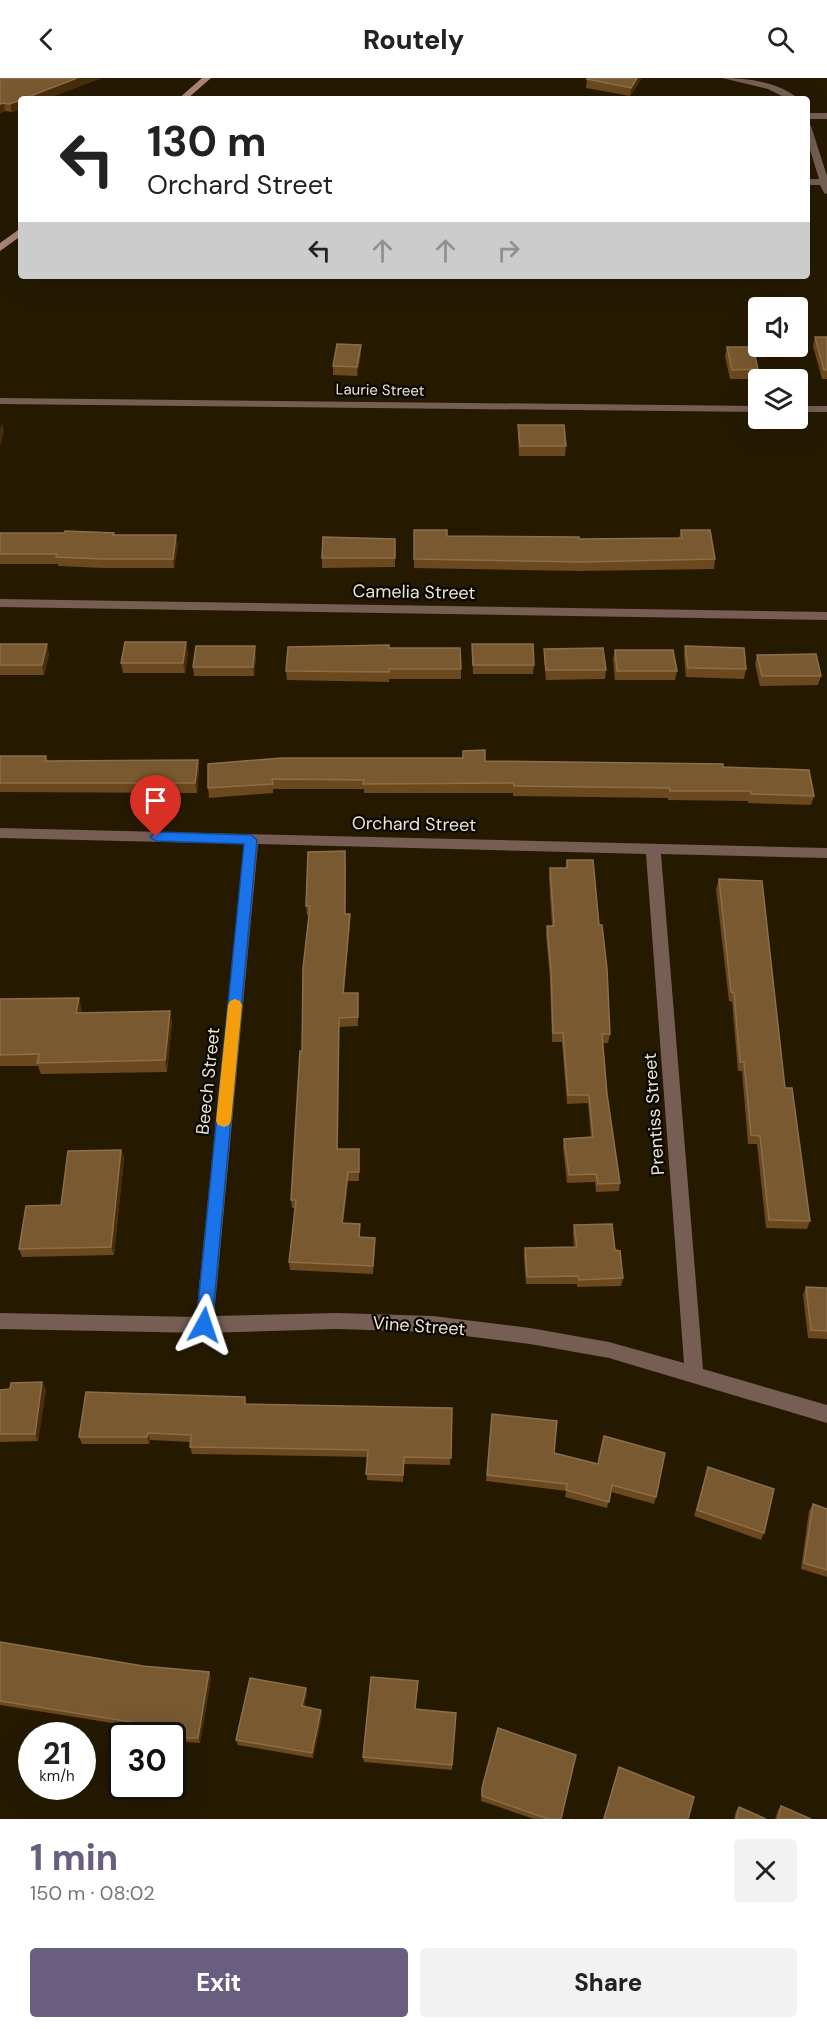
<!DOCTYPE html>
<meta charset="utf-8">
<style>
:root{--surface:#fff;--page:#f2f2f2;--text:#222;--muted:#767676;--accent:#6a5e80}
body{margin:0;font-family:"DM Sans",sans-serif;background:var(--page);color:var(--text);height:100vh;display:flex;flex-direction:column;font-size:22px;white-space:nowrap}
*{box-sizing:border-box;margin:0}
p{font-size:20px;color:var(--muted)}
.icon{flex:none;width:33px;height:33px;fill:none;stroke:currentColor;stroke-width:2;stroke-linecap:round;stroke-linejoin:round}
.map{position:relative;height:1741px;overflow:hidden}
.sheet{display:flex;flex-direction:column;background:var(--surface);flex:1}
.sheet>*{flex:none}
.guide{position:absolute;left:18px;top:18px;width:792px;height:183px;border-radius:6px;box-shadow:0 6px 24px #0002;background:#fff;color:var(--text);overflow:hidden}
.buttons{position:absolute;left:748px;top:219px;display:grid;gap:12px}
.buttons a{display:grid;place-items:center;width:60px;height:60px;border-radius:6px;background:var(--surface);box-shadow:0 6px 24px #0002;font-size:30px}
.speed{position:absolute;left:18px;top:1644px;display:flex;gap:12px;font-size:30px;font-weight:700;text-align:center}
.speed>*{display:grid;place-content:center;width:78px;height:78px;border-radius:50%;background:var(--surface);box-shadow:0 6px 24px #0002;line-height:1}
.speed small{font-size:15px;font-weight:400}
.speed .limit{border:3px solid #111;border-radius:9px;background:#fff;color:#111}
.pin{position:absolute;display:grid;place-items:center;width:51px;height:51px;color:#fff;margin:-62px -26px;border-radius:50% 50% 50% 0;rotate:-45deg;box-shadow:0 0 6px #0007}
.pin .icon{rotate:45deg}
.me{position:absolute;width:66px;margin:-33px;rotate:5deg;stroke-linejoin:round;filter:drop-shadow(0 0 4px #0008)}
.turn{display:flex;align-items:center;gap:21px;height:126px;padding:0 30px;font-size:27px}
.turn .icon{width:78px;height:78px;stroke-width:2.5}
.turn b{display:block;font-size:42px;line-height:51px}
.lanes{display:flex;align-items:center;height:57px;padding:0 30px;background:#0003;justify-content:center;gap:30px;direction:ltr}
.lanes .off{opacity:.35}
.round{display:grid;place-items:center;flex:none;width:63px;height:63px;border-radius:6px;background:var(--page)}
.headline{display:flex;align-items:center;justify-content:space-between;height:102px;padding:0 30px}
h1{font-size:36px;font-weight:800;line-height:45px;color:var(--accent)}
.action{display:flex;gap:12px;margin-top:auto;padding:12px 30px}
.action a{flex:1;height:69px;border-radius:6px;background:var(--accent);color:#fff;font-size:24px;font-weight:800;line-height:69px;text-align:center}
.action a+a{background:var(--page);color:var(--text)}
header{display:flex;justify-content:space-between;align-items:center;height:78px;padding:0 30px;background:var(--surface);font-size:27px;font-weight:800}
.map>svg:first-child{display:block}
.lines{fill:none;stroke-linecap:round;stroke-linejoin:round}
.street{fill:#765e54;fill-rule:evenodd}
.secondary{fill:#ab8475;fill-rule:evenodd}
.wall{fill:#6b481d}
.shaded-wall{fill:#492e09}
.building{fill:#795930;stroke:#8b6f4a;stroke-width:1.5}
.route{fill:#1a73e8;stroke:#114b97;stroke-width:1.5}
.slow{fill:#f59e0b}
.labels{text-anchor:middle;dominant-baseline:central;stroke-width:4.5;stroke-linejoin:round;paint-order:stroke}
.far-street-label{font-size:15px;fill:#ece5d4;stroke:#0a0600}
.street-label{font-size:18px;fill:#ece5d4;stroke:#0a0600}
</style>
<header><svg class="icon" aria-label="back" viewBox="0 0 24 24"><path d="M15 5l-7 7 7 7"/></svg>Routely<svg class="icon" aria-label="search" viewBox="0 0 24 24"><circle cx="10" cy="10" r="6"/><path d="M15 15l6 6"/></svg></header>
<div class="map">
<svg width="827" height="1741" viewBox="0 0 827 1741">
<rect width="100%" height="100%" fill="#251a00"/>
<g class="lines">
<g class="street">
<path d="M 722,0 C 748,0 779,4 799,21 L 788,21 L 768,11 Z"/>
<rect x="807" y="35" width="20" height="6"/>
<path d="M 807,45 L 811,48 L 827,98 L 827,116 L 824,115 L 820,107 L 807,107 L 807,101 L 819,101 L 807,62 Z"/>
<path d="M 0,320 L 759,328 L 759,334 L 0,326 Z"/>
<rect x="798" y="328" width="29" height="6"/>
<path d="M 0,521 L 827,534 L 827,542 L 0,529 Z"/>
<path d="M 0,750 L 827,770 L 827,780 L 661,776 L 703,1291 L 827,1327 L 827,1345 L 609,1280 L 530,1266 L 433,1254 L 337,1251 L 204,1255 L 0,1251 L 0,1235 L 196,1239 L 244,766 L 0,760 ZM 258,766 L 646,776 L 684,1285 L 609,1264 L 530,1250 L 433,1238 L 337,1235 L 214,1238 Z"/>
</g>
<g class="secondary">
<path d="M 202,0 L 211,0 L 187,21 L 178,21 Z"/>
<path d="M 21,150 L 21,158 L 0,173 L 0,165 Z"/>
</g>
</g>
<g class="wall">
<path d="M 101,0 L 46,21 L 21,21 L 21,31 L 12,34 L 5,33 L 0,35 L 0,1 Z"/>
<path d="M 642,0 L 630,18 L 586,10 L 587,1 Z"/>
<path d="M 815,259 L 827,259 L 827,301 L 822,301 L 813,268 Z"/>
<path d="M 727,269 L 758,291 L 756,301 L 730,301 L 725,278 Z"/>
<path d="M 361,276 L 357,298 L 333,297 L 333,288 Z"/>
<path d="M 518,347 L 566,368 L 565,378 L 519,378 L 518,357 Z"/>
<path d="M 414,452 L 447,458 L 579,461 L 679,460 L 681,452 L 715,481 L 714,491 L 580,493 L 414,490 Z"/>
<path d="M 0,455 L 114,457 L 178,466 L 174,490 L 103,490 L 58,488 L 58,486 L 0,486 Z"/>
<path d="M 395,461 L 395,489 L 322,490 L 322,480 Z"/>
<path d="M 0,566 L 49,576 L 44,597 L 0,597 Z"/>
<path d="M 472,566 L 534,587 L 533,596 L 473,596 Z"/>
<path d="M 685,568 L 746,591 L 744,601 L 686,599 L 684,578 Z"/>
<path d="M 389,570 L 461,591 L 461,601 L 389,601 L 389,604 L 287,602 L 286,593 Z"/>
<path d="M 544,571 L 606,592 L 605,601 L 546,602 L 544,581 Z"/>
<path d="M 615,572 L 677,593 L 675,602 L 615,602 L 613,581 Z"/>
<path d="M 188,573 L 185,595 L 123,595 L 121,585 Z"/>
<path d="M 757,577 L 821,598 L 818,607 L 760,608 L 755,586 Z"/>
<path d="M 256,578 L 254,598 L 194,598 L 193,589 Z"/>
<path d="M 463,673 L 485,683 L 723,689 L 814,718 L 811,727 L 748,725 L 748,723 L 668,722 L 668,720 L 513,718 L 513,715 L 364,715 L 364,711 L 273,711 L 273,715 L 209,720 L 208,710 L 208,686 L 463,680 Z"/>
<path d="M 0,678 L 46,678 L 48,683 L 198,682 L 199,692 L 197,715 L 0,714 Z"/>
<path d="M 567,782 L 599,847 L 610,956 L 608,965 L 603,965 L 607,1016 L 620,1105 L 619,1113 L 596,1114 L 595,1104 L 567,1105 L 563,1069 L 564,1061 L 591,1059 L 588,1025 L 567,1026 L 562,964 L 552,964 L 550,901 L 546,857 L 547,848 L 552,848 L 549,799 L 550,790 L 566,790 Z"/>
<path d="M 346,783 L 345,836 L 350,845 L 344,915 L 358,915 L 358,948 L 339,949 L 338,1071 L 359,1071 L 359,1103 L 348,1103 L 343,1145 L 360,1154 L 360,1159 L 375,1160 L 373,1196 L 290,1192 L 289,1184 L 295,1130 L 292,1130 L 291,1122 L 302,973 L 309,837 L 307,837 L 306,828 Z"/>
<path d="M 719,801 L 785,1010 L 810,1143 L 807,1151 L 766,1150 L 757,1066 L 748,1066 L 742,993 L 738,993 L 732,924 L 729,923 L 716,811 Z"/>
<path d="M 0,921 L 82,932 L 81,935 L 170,933 L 172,945 L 167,994 L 41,996 L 38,988 L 0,988 Z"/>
<path d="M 121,1072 L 124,1080 L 114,1177 L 22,1179 L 19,1171 Z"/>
<path d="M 574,1147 L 615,1172 L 623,1200 L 621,1208 L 577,1209 L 577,1206 L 526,1206 L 524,1179 L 525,1170 L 574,1169 L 573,1155 Z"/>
<path d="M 806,1209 L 827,1210 L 827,1261 L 808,1260 L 803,1217 Z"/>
<path d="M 42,1304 L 46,1312 L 38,1363 L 0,1364 L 0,1312 L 10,1311 Z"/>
<path d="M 247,1326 L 452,1330 L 450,1387 L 404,1386 L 403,1404 L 367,1402 L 367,1379 L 192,1376 L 190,1369 L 190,1364 L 150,1362 L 149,1366 L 82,1366 L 79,1359 Z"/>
<path d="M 492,1336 L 554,1375 L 656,1419 L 654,1426 L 611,1414 L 607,1430 L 565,1419 L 566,1413 L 486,1403 Z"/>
<path d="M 708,1389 L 764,1455 L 761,1462 L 694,1438 Z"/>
<path d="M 813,1426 L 827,1431 L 827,1499 L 801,1491 L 809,1433 Z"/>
<path d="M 0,1564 L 143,1588 L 209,1594 L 211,1600 L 200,1665 L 172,1663 L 172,1658 L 132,1658 L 130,1653 L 131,1648 L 0,1627 Z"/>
<path d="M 306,1610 L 307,1615 L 304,1629 L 322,1637 L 313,1680 L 238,1667 L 236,1662 Z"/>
<path d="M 416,1631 L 456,1635 L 452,1692 L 364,1684 L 363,1679 Z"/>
<path d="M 619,1689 L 688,1741 L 603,1741 Z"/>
<path d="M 482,1710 L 561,1741 L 534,1741 L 481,1723 Z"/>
<path d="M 781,1728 L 811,1741 L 775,1741 L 778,1732 Z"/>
<path d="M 739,1729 L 766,1741 L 734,1741 L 736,1733 Z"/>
</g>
<g class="shaded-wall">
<path d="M 77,0 L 101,0 L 46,21 L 22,21 Z"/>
<path d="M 637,0 L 642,0 L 630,18 L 631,10 Z"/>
<path d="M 21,21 L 21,31 L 12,34 L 10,26 Z"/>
<path d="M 4,25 L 5,33 L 0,35 L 0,26 Z"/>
<path d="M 361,267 L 361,276 L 357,298 L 357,289 Z"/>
<path d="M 2,345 L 4,354 L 0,368 L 0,351 Z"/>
<path d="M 176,457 L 178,466 L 174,490 L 173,481 Z"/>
<path d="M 186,564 L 188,573 L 185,595 L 183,585 Z"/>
<path d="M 47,566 L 49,576 L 44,597 L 42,587 Z"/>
<path d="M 255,568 L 256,578 L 254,598 L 253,589 Z"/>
<path d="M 198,682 L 199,692 L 197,715 L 195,705 Z"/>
<path d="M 350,836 L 350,845 L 343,924 L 343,915 Z"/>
<path d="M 79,920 L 82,932 L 79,947 L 76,935 Z"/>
<path d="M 170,933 L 172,945 L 167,994 L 165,982 Z"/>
<path d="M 339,940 L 339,949 L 338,1080 L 337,1071 Z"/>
<path d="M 121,1072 L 124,1080 L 114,1177 L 111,1169 Z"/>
<path d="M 348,1094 L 348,1103 L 342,1153 L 342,1145 Z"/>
<path d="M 375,1160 L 375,1168 L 373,1196 L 373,1188 Z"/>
<path d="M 42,1304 L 46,1312 L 38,1363 L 35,1356 Z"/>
<path d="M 148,1355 L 150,1362 L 149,1366 L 147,1359 Z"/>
<path d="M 209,1594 L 211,1600 L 200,1665 L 198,1660 Z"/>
<path d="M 306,1610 L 307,1615 L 303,1634 L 302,1628 Z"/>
<path d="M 321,1632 L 322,1637 L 313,1680 L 312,1675 Z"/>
</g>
<g class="building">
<path d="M 1,0 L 77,0 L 10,26 L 4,25 L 0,26 L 0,1 Z"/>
<path d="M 588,0 L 637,0 L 631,10 L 587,1 Z"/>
<path d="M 815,259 L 827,259 L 827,292 L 824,292 Z"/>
<path d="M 337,266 L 361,267 L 357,289 L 333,288 Z"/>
<path d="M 727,269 L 753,269 L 758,291 L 732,292 Z"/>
<path d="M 518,347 L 564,347 L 566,368 L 520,368 Z"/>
<path d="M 414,452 L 447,452 L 447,458 L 579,459 L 579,461 L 682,460 L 681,452 L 710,452 L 715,481 L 581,484 L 414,481 Z"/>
<path d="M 65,453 L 114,455 L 113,457 L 176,457 L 173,481 L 101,481 L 56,479 L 57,476 L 0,476 L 0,455 L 64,455 Z"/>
<path d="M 323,459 L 395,461 L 395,480 L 322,480 Z"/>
<path d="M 125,564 L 186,564 L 183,585 L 121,585 Z"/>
<path d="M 0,566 L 47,566 L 42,587 L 0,587 Z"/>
<path d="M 472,566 L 533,566 L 534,587 L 473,587 Z"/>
<path d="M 389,567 L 389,570 L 460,570 L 461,591 L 389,591 L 389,594 L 286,593 L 288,569 Z"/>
<path d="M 196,568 L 255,568 L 253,589 L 193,589 Z"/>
<path d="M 685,568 L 744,570 L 746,591 L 688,590 Z"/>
<path d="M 603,570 L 606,592 L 546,592 L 544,571 Z"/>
<path d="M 615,572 L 673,572 L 677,593 L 617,593 Z"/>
<path d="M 816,576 L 821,598 L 762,598 L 757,577 Z"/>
<path d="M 485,672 L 485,683 L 723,686 L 723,689 L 809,692 L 814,718 L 751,716 L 750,713 L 670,713 L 669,710 L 514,708 L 513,705 L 363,706 L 364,702 L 272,701 L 273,706 L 208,710 L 208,686 L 282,680 L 463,680 L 463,673 Z"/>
<path d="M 0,678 L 46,678 L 45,683 L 198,682 L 195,705 L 0,705 Z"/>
<path d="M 345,773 L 345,836 L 350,836 L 343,915 L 358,915 L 358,939 L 339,940 L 337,1071 L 359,1071 L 359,1094 L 348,1094 L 342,1145 L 360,1146 L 359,1159 L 375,1160 L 373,1188 L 289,1184 L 296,1122 L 291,1122 L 300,973 L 302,973 L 303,890 L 310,828 L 306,828 L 308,774 Z"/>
<path d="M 567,782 L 593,782 L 599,847 L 602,847 L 607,891 L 610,956 L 602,956 L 607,1016 L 620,1105 L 598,1106 L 596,1096 L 569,1097 L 564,1061 L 593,1059 L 589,1017 L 568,1017 L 563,955 L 553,955 L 551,892 L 547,848 L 554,848 L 550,790 L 567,790 Z"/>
<path d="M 719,801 L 762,803 L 785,1010 L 792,1010 L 810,1143 L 769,1142 L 760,1058 L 751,1057 L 744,984 L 740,984 L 734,915 L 731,914 Z"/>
<path d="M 79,920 L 76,935 L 170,933 L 165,982 L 37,985 L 39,976 L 0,977 L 0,921 Z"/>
<path d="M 121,1072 L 111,1169 L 19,1171 L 26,1128 L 61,1127 L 68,1073 Z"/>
<path d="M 612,1146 L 615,1172 L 620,1173 L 623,1200 L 579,1202 L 578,1198 L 527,1199 L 525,1170 L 577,1169 L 574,1147 Z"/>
<path d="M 806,1209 L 827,1210 L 827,1253 L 811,1252 Z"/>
<path d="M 42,1304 L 35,1356 L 0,1356 L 0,1312 L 10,1311 L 11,1305 Z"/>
<path d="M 86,1314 L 245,1319 L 245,1326 L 452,1330 L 451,1380 L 404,1379 L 403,1397 L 366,1396 L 368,1372 L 190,1369 L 191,1357 L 148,1355 L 147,1359 L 79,1359 Z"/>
<path d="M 492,1336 L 557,1343 L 554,1375 L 598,1386 L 604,1358 L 665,1375 L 656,1419 L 612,1407 L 609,1424 L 566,1412 L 567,1406 L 487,1397 Z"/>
<path d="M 708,1389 L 774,1411 L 764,1455 L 697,1432 Z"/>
<path d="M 813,1426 L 827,1431 L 827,1492 L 804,1485 Z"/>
<path d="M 0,1564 L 143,1588 L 209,1594 L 198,1660 L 188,1660 L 130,1653 L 132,1644 L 0,1623 Z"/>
<path d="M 371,1599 L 418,1603 L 415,1631 L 456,1635 L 452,1687 L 363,1679 Z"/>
<path d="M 250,1600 L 306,1610 L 302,1628 L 321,1632 L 312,1675 L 236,1662 Z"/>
<path d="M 498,1650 L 576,1677 L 561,1741 L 548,1741 L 482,1718 L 482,1710 Z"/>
<path d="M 619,1689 L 694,1719 L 688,1741 L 604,1741 Z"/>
<path d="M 781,1728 L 811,1741 L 778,1741 Z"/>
<path d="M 739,1729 L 766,1741 L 736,1741 Z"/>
</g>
<path class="route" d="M 156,754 L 251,757 L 257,762 L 212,1247 L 210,1252 L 204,1254 L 198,1252 L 196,1247 L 244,766 L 156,763 L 150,759 Z"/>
<path class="slow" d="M 235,921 L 240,923 L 242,927 L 231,1043 L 229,1047 L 224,1049 L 218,1047 L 216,1043 L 228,927 L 230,923 Z"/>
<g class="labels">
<g class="far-street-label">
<text transform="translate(380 312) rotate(1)">Laurie Street</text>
</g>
<g class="street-label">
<text transform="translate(414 514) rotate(1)">Camelia Street</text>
<text transform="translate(414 746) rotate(1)">Orchard Street</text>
<text transform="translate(208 1003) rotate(-84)">Beech Street</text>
<text transform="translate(654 1036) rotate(-94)">Prentiss Street</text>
<text transform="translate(419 1248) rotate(4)">Vine Street</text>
</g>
</g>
</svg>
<div class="buttons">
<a><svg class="icon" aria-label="sound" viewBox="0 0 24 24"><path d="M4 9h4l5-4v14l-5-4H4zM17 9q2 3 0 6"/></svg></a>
<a><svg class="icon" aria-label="layers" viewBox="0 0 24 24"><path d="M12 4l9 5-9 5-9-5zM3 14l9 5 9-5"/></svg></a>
</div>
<div class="speed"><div>21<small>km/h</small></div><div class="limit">30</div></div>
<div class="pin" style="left:156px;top:759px;background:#d93025"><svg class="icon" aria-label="arrive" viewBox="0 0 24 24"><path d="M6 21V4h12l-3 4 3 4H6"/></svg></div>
<svg class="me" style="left:204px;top:1247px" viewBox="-20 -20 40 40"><path d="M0-17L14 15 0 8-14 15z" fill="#1a73e8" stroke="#fff" stroke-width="4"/></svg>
<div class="guide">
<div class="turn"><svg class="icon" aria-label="left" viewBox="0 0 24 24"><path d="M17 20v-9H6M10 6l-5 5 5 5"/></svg><div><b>130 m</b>Orchard Street</div></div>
<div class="lanes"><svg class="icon" aria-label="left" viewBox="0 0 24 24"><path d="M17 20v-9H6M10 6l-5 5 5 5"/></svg><svg class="icon off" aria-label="ahead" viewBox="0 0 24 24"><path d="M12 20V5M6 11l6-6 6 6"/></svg><svg class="icon off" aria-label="ahead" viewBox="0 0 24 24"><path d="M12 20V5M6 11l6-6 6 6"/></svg><svg class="icon off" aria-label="right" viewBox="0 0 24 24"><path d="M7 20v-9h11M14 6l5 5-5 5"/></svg></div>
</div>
</div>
<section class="sheet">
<div class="headline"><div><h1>1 min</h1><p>150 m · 08:02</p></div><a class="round"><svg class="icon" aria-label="close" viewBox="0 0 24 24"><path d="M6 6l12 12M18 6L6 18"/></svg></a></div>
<div class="action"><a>Exit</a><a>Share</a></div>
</section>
